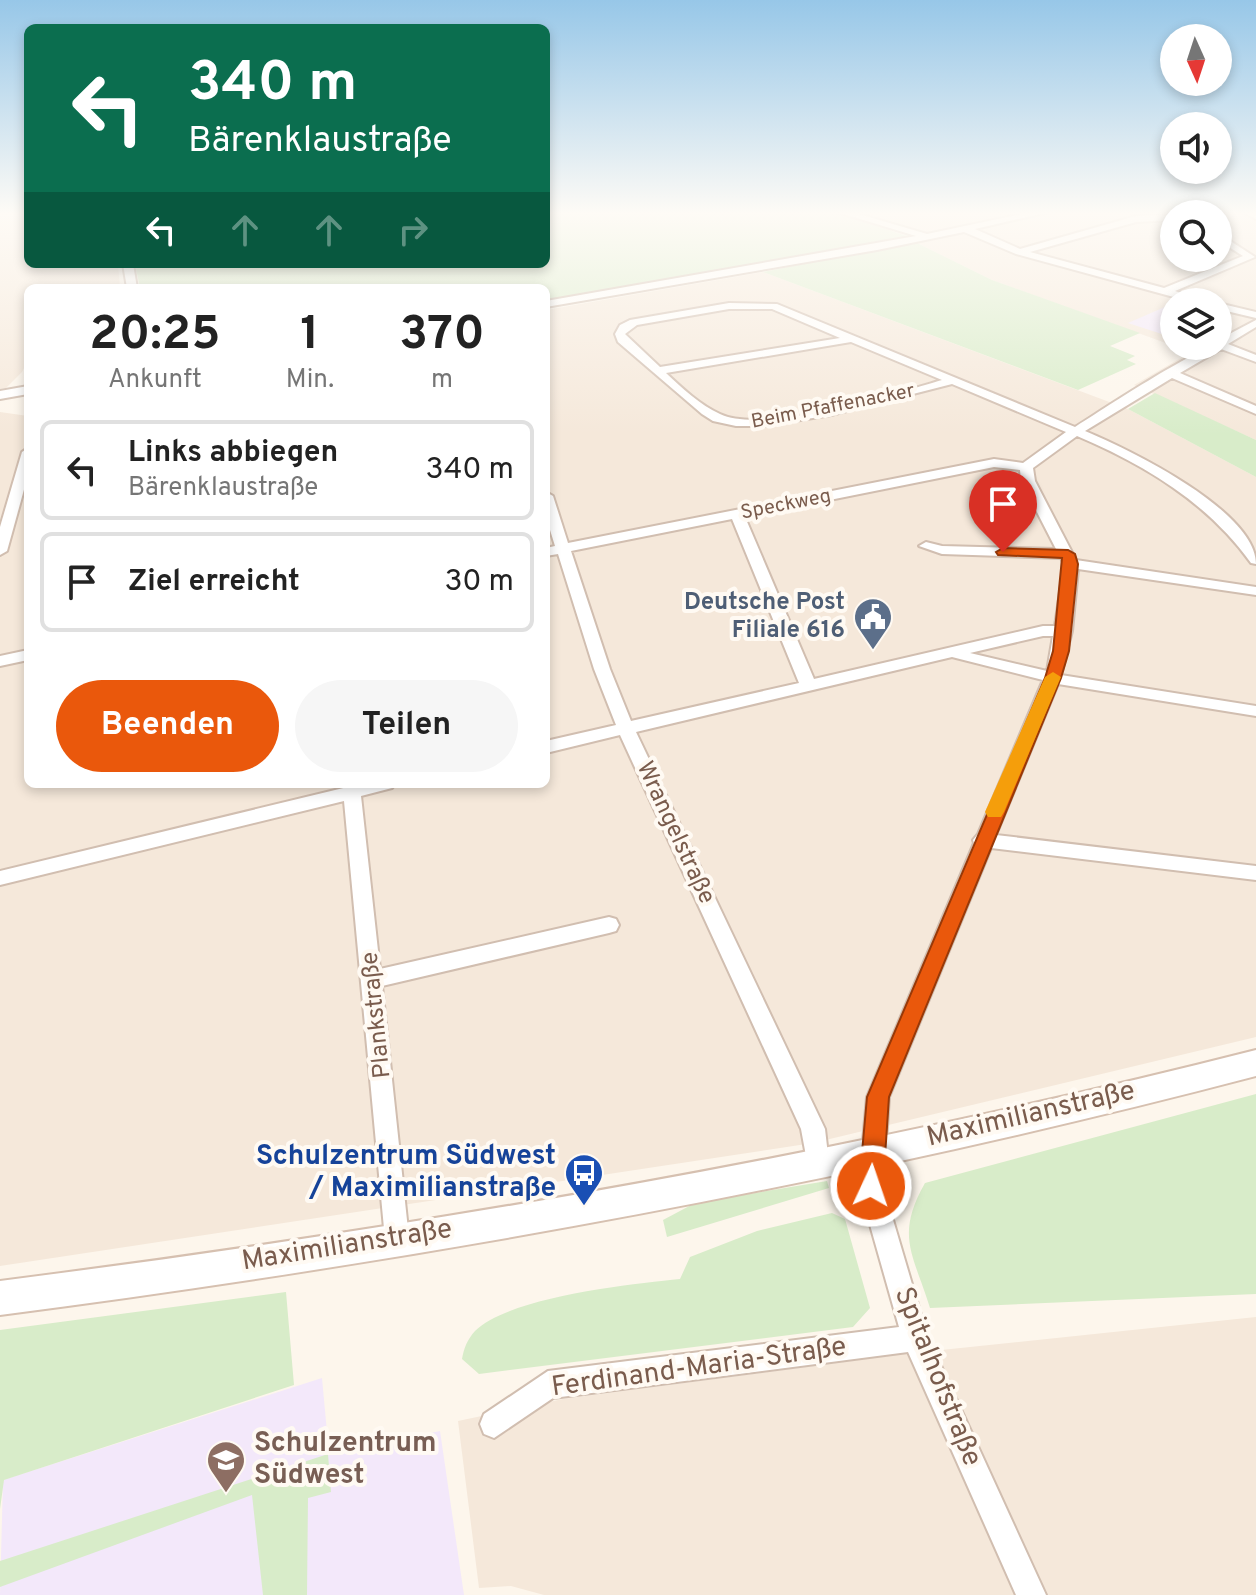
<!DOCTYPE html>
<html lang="de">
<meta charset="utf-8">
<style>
:root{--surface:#fff;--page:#f6f6f6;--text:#222;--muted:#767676;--line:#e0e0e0;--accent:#ea580c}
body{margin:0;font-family:Overpass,sans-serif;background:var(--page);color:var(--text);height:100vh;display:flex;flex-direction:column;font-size:30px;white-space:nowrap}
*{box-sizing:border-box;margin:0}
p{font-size:26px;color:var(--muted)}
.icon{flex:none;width:44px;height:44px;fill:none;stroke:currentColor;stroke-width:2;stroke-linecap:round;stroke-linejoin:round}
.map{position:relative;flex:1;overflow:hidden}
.sheet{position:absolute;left:24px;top:284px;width:526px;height:504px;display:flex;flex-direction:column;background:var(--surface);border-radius:12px;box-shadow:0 4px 12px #0003}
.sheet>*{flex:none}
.top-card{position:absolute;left:24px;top:24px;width:526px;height:244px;border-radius:12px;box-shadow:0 4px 12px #0003;background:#0b6e4f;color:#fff;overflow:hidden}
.needle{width:52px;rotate:177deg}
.controls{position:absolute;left:1160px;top:24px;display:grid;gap:16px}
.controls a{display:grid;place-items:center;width:72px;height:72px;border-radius:50%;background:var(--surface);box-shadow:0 4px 12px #0003;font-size:40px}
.pin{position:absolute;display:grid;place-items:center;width:68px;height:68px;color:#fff;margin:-82px -34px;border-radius:50% 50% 50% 0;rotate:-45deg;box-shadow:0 0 8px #0007}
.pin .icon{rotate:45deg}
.me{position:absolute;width:88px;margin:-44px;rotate:3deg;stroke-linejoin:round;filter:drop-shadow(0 0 6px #0008)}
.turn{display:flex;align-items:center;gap:28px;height:168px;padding:0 32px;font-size:36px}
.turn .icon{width:104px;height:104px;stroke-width:2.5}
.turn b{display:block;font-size:56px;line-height:68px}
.lanes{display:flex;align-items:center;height:76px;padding:0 32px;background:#0003;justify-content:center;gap:40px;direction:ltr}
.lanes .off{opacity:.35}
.eta{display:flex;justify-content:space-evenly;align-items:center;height:136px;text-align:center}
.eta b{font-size:48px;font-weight:700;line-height:56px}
.cta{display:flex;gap:16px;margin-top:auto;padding:16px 32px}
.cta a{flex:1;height:92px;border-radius:48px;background:var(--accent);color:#fff;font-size:32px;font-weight:700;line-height:92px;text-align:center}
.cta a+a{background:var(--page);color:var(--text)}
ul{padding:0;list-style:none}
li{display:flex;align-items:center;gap:24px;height:100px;margin:0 16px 12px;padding:0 16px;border:4px solid var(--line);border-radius:12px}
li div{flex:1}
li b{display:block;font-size:30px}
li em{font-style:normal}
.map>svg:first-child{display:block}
.residential{fill:#f5e8da;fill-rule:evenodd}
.education{fill:#f3e8fa}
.green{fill:#d8ecc9}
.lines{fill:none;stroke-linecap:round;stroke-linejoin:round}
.street-casing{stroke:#d1beb0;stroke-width:4}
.secondary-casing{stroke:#d6c0b0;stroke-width:4}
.street{fill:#fff;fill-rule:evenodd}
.secondary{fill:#fff;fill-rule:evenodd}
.route{fill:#ea580c;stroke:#983908;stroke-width:2}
.slow{fill:#f59e0b}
.labels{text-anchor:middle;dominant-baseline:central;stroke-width:8;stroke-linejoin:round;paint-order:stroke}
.far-street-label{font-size:20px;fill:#7a5c4d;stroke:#fffaf3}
.service-label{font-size:24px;font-weight:bold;fill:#4e5e75;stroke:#fffaf3;text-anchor:end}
.street-label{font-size:24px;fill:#7a5c4d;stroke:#fffaf3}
.near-street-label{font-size:28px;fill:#7a5c4d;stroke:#fffaf3}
.near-transit-label{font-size:28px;font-weight:bold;fill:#164399;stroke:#fffaf3;text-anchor:end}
.near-education-label{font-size:28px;font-weight:bold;fill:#785e54;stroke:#fffaf3;text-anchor:start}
</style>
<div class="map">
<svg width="1256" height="1595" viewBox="0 0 1256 1595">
<rect width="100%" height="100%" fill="#fdf6ec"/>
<g class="residential">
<path d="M 0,212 L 28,212 L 28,264 L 118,264 L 120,288 L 28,288 L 28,360 L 22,372 L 6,388 L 0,389 Z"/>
<path d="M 848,212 L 1025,212 L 922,234 Z"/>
<path d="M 1057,212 L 1241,212 L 1256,220 L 1256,440 L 1134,385 L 1191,352 L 1175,346 L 1218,346 L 1218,302 L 1174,302 L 1174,346 L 992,280 L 915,242 ZM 1174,214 L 1218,214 L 1218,258 L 1174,258 Z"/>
<path d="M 763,272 L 1128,409 L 1256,477 L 1256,1037 L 813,1143 L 0,1266 L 0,412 L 28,416 L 28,784 L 546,784 L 546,310 Z"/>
<path d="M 1256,1317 L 1256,1595 L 544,1595 L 511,1586 L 479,1588 L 458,1421 L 563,1399 L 903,1354 Z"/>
</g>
<g class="education">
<path d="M 1174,303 L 1174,338 L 1128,323 Z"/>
<path d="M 322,1378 L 329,1454 L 440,1431 L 464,1595 L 0,1595 L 3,1480 Z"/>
</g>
<g class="green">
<path d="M 546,212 L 833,212 L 910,237 L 546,301 L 546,288 L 140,288 L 135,264 L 546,264 Z"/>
<path d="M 915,242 L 992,280 L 1140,333 L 1110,346 L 1135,356 L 1127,360 L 1136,364 L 1078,390 L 763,272 Z"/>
<path d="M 1155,393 L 1256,440 L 1256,477 L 1128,409 Z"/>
<path d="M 1256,1094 L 1256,1294 L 930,1308 C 913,1253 895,1236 925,1183 Z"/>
<path d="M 827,1181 L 829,1188 L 667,1237 L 663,1220 L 695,1203 Z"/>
<path d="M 832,1213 L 845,1219 L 870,1308 L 853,1327 L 479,1374 L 462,1359 C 464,1348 467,1340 475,1331 C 509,1297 631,1284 680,1279 L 690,1257 L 757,1231 Z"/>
<path d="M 286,1292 L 294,1385 L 4,1480 L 0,1509 L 0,1330 Z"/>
<path d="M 328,1454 L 331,1492 L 308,1498 L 307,1595 L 263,1595 L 252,1495 L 0,1587 L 0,1561 Z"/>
</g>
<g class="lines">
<defs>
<g id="street">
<path d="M 837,212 L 852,212 L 927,234 L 1031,212 L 1049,212 L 975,229 L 1020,249 L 1136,216 L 1174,214 L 1174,220 L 1136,222 L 1030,252 L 1164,288 L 1243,256 L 1218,240 L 1218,233 L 1255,257 L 1175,291 L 1209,302 L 1192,302 L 1016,254 L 964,232 L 877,250 L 546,307 L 546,301 L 916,236 Z"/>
<path d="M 123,264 L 133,264 L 137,288 L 127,288 Z"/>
<path d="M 729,303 L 777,304 L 1075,427 C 1099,412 1198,346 1218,346 L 1218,340 L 1256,320 L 1256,327 L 1228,344 L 1256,355 L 1256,362 L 1221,349 L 1180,373 L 1256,406 L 1256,414 L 1172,378 L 1085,431 C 1129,449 1256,511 1256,564 L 1251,563 C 1207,502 1145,465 1077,436 L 1033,468 L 1035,481 L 1076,560 L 1256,587 L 1256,595 L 1078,569 L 1072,631 L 1061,675 L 1256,706 L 1256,716 L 1058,684 L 996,835 L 1256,866 L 1256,880 L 991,848 L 889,1097 L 883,1186 L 927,1335 L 1046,1595 L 1016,1595 L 908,1352 L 553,1398 L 494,1438 L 484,1434 L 480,1424 L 484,1414 L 548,1371 L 899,1327 L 859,1186 L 867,1097 L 974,843 L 973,840 L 978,834 L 1043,680 L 952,657 L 636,732 L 825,1129 L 829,1164 L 825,1172 L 817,1175 L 809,1172 L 801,1129 L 620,735 L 546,753 L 546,741 L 616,725 L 594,669 L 558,554 L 546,556 L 546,548 L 555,546 L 546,517 L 546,492 L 553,496 L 568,543 L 994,459 L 1023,463 L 1066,432 L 952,384 L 831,415 L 764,426 L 736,426 L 713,421 L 702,414 L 618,342 L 615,334 L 620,325 L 630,320 ZM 729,309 L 772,309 L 840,338 L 660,367 L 625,334 L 637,325 ZM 851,342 L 942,380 C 894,394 764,435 720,414 C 700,405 682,388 666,373 ZM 994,467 L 1020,470 L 1021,481 L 1056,549 L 942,546 L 926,542 L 919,546 L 942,554 L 1061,558 L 1064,564 L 1055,626 L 1043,626 L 814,679 L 745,517 ZM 732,519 L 799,683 L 631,721 L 610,669 L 571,551 ZM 1043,636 L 1053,636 L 1047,671 L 970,653 Z"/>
<path d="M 1218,303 L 1256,312 L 1256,318 L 1218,309 Z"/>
<path d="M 28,386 L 28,394 L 0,399 L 0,391 Z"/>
<path d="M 28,448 L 28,475 L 7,551 L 0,555 L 0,527 L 22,452 Z"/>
<path d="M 28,650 L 28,660 L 0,666 L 0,656 Z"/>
<path d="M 360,784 L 395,784 L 392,788 L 361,796 L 380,969 L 609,917 L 616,919 L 619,925 L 616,931 L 609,933 L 382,986 L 409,1239 L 406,1248 L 397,1251 L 388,1248 L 385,1239 L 344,801 L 0,885 L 0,871 Z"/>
</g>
<g id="secondary">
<path d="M 1243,212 L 1256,212 L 1256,219 Z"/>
<path d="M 1256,1050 L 1256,1076 C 844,1184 422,1260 0,1315 L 0,1281 C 422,1227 843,1155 1256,1050 Z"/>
</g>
</defs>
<use href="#street" class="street-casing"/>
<use href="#secondary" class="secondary-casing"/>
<use href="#street" class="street"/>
<use href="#secondary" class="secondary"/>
</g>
<linearGradient id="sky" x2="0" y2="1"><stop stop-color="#97c7e8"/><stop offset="0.49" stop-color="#fefbf6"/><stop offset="1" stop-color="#fefbf6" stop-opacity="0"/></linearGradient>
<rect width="1256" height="435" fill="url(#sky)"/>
<path class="route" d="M 1003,548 L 1068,550 L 1075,554 L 1078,564 L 1069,651 L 1061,678 L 889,1097 L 883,1186 L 879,1194 L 871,1198 L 862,1194 L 859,1186 L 867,1097 L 1045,678 L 1053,651 L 1062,558 L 998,555 L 996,552 Z"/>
<path class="slow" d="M 1053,672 L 1061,677 L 1004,812 L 1001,817 L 988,817 L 985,812 L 1045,677 Z"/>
<defs>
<symbol id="civic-pin" viewBox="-11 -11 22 30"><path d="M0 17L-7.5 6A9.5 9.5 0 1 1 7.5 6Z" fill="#5c6f8a" stroke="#fffaf3"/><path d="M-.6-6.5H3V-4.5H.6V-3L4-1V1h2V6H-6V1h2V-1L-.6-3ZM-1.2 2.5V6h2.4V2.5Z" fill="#fff"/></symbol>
<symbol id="bus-pin" viewBox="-11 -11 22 30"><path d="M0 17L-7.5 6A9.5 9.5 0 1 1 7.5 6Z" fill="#1a4fb4" stroke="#fffaf3"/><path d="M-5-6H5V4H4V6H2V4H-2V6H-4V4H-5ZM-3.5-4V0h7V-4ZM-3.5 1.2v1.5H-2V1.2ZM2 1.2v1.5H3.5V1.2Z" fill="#fff"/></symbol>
<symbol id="school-pin" viewBox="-11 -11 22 30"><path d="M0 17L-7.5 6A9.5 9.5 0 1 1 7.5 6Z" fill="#8d6e63" stroke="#fffaf3"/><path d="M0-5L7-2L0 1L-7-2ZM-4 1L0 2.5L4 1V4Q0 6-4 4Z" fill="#fff"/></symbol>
</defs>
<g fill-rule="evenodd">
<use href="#civic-pin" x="851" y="595" width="44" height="60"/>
<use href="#bus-pin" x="562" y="1151" width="44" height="60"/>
<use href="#school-pin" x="204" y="1438" width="44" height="60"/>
</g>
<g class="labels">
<g class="far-street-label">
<text transform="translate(833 407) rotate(-11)">Beim Pfaffenacker</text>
<text transform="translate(786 505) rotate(-11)">Speckweg</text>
</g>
<g class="service-label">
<text x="845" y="603">Deutsche Post<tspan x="845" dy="28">Filiale 616</tspan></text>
</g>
<g class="street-label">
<text transform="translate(675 833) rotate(65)">Wrangelstraße</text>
<text transform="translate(377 1015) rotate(-96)">Plankstraße</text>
</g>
<g class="near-street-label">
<text transform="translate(1031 1115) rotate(-13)">Maximilianstraße</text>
<text transform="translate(347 1246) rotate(-9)">Maximilianstraße</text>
<text transform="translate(699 1368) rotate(-8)">Ferdinand-Maria-Straße</text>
<text transform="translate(937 1377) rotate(68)">Spitalhofstraße</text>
</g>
<g class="near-transit-label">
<text x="556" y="1157">Schulzentrum Südwest<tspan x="556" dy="32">/ Maximilianstraße</tspan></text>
</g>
<g class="near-education-label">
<text x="254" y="1444">Schulzentrum<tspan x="254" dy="32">Südwest</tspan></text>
</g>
</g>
</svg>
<div class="controls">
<a><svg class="needle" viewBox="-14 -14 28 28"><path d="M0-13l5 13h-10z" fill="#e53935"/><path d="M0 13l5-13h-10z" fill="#767676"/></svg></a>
<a><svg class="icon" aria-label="sound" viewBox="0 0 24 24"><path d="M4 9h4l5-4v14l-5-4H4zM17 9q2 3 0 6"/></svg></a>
<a><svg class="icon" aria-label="search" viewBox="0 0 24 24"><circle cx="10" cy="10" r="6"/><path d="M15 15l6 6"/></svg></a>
<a><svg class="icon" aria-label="layers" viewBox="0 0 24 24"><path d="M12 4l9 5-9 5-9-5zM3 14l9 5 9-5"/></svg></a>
</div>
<div class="pin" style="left:1003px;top:552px;background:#d93025"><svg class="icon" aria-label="arrive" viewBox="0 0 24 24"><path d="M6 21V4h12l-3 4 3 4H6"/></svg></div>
<svg class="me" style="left:871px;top:1186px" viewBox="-20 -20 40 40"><circle r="17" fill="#ea580c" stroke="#fff" stroke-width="3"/><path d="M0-11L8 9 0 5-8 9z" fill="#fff"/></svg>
<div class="top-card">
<div class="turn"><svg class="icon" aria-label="left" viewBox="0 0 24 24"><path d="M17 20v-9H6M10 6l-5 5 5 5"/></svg><div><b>340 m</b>Bärenklaustraße</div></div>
<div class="lanes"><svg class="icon" aria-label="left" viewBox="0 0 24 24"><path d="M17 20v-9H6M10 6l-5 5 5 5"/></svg><svg class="icon off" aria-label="ahead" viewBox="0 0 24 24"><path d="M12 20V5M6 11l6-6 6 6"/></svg><svg class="icon off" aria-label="ahead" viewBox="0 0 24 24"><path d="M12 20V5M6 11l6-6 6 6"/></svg><svg class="icon off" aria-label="right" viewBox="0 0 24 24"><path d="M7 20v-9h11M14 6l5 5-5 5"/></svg></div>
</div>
<section class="sheet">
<div class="eta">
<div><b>20:25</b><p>Ankunft</p></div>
<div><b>1</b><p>Min.</p></div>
<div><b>370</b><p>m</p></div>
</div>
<ul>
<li><svg class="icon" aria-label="left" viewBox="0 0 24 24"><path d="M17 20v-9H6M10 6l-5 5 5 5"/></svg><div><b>Links abbiegen</b><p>Bärenklaustraße</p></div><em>340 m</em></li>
<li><svg class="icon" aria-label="arrive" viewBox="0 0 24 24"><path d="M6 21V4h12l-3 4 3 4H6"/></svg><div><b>Ziel erreicht</b></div><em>30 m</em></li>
</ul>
<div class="cta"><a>Beenden</a><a>Teilen</a></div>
</section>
</div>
